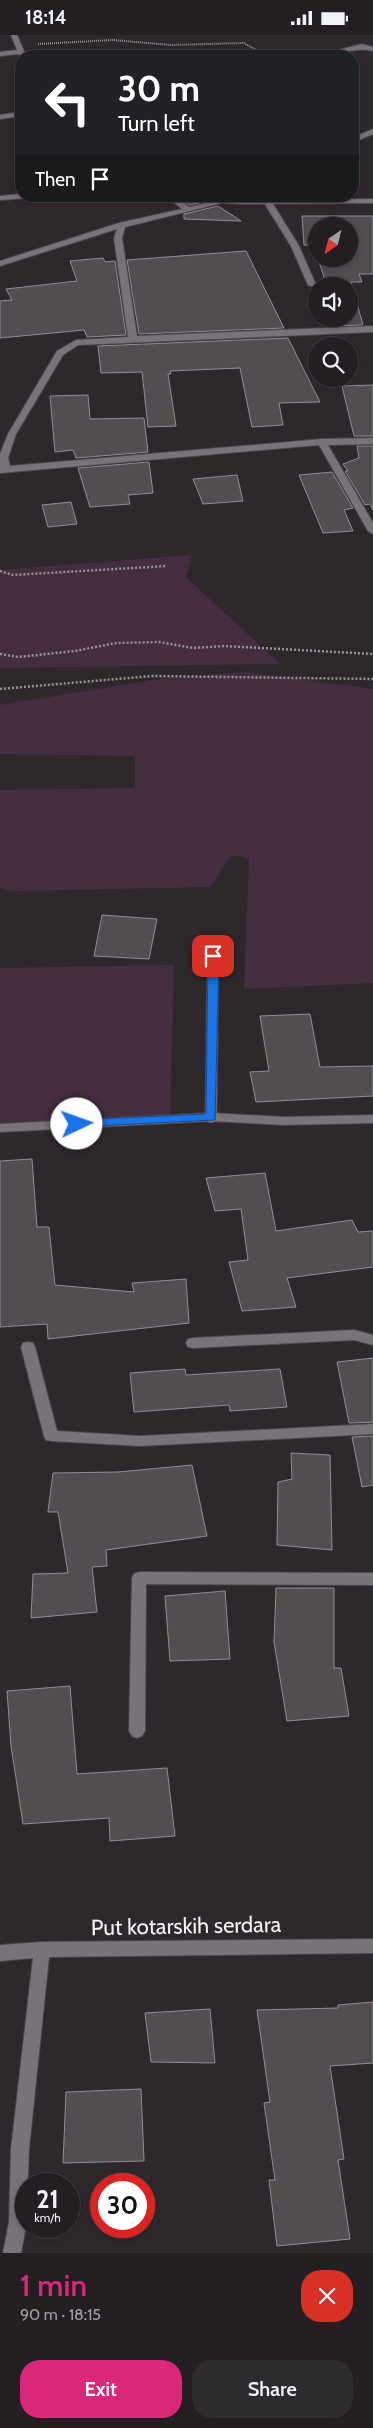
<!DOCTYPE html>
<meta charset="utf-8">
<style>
:root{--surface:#221e22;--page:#2e2b2f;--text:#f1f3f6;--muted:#a2a2a5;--line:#3f3c40;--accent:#db2777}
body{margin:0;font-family:Cabin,sans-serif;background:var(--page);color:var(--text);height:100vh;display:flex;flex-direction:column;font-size:19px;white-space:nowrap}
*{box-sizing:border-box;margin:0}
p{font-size:16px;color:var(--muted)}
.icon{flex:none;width:28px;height:28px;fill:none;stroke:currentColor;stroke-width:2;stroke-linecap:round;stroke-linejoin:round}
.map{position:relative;height:2218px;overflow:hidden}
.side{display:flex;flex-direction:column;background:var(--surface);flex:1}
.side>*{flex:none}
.top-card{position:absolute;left:15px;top:15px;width:344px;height:152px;border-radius:20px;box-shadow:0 2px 8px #0003,0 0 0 1px var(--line);background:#202124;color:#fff;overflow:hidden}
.needle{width:32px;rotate:215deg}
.fabs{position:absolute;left:308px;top:182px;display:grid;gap:10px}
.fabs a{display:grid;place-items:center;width:50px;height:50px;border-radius:50%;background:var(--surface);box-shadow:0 2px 8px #0003,0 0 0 1px var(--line);font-size:25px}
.speed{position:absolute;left:15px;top:2138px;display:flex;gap:10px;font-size:25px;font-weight:700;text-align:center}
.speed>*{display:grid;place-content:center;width:65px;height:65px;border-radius:50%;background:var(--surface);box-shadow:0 2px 8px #0003,0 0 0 1px var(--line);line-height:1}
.speed small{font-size:12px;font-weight:400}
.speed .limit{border:8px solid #d22;background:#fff;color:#111}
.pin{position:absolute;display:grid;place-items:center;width:42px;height:42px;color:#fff;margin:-21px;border-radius:10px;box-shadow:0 2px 8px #0006}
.me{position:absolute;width:55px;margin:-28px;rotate:87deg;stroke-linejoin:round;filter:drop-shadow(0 0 4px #0008)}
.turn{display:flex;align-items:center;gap:18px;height:105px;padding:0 20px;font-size:22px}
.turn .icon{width:65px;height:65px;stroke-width:2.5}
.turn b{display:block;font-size:35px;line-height:42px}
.then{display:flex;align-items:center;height:48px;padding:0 20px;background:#0003;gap:10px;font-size:19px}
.round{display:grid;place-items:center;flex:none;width:52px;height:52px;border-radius:20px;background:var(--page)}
.head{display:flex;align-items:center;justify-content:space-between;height:85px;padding:0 20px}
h1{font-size:30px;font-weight:600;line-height:38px;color:var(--accent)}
.cta{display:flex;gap:10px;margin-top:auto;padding:10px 20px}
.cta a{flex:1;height:58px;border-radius:20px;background:var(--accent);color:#fff;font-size:20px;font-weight:600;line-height:58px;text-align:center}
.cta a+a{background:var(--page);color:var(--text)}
.status{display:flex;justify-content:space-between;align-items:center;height:35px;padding:0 25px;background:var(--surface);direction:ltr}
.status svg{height:14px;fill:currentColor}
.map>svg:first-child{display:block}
.green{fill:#442d3f}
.building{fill:#534d52;stroke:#948c92}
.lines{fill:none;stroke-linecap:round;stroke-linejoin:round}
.service-casing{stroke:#4c474a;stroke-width:13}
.minor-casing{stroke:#4c474a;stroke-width:2}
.tertiary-casing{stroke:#4c474a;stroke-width:2}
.path-far1{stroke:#999498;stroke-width:2;stroke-dasharray:1 1;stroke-linecap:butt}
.path{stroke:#999498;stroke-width:2.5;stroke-dasharray:2 2;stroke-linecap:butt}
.service{stroke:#797278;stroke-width:11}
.minor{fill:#797278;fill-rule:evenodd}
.tertiary{fill:#797278;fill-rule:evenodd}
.route{fill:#1a73e8;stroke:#114b97}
.labels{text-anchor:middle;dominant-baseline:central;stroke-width:5;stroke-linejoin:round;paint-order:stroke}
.near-street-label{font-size:22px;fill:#f4f0f3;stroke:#2e282d}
</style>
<div class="status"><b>18:14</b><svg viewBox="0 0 49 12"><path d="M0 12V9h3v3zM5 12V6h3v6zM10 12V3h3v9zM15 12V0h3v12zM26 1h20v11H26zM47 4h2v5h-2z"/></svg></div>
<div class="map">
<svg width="373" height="2218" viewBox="0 0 373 2218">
<rect width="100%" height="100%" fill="#2e282d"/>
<g class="green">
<path d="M 192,520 L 186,542 L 280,629 L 0,633 L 0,535 Z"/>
<path d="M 245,637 L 373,654 L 373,948 L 244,954 L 249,824 L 232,820 L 210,852 L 15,856 L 0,853 L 0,755 L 135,753 L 135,721 L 0,719 L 0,670 L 152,645 Z"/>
<path d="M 174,930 L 170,1082 L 0,1093 L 0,933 Z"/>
</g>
<g class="building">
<path d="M 197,161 L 203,161 L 209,166 L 189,170 L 184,166 Z"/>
<path d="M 218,171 L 241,186 L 184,184 L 184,179 Z"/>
<path d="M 302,181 L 373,181 L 373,239 L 359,239 L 362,247 L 351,247 L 363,290 L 339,291 L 337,284 L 349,284 L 349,251 L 327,251 L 318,224 L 349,224 L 349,191 L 316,191 L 316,217 L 314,210 L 304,210 Z"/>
<path d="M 246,216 L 284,293 L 139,299 L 127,225 Z"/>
<path d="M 103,223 L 105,227 L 115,226 L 126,300 L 87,302 L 84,295 L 0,303 L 0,266 L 12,265 L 6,254 L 77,246 L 70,226 Z"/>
<path d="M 288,303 L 320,367 L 279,368 L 283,390 L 252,392 L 240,333 L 170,336 L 171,339 L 168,339 L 176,391 L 148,392 L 142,337 L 101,338 L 98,311 Z"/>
<path d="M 373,350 L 373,401 L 354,401 L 342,351 Z"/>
<path d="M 88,360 L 90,384 L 144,383 L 148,417 L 76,423 L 73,415 L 55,417 L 50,361 Z"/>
<path d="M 357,411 L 373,411 L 373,475 L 370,469 L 365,470 L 345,436 L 348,436 L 343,429 L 359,423 Z"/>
<path d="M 149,427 L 153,458 L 128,460 L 130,469 L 90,472 L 78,433 Z"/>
<path d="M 332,437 L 353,473 L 344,475 L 353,496 L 323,498 L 299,440 Z"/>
<path d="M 237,440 L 243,466 L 203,469 L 193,444 Z"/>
<path d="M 71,467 L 77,489 L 48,492 L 42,470 Z"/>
<path d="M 102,880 L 157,884 L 149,924 L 94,921 Z"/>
<path d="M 310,979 L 320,1032 L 373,1031 L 373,1061 L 256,1067 L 250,1037 L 269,1036 L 260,981 Z"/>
<path d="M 32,1124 L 37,1192 L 49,1192 L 55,1250 L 134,1257 L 132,1248 L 186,1244 L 189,1288 L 48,1304 L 47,1289 L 0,1292 L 0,1126 Z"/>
<path d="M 265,1138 L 276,1196 L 352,1185 L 358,1197 L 373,1196 L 373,1232 L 287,1243 L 296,1272 L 242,1276 L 229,1227 L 248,1225 L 241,1174 L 215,1176 L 206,1143 Z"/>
<path d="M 373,1323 L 373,1387 L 349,1388 L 337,1327 Z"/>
<path d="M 185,1334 L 186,1340 L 280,1334 L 287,1372 L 230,1376 L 229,1370 L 134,1377 L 130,1338 Z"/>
<path d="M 373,1401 L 373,1450 L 362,1452 L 352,1402 Z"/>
<path d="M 291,1418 L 330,1420 L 332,1515 L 277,1510 L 278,1447 L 292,1444 Z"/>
<path d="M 192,1430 L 207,1501 L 106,1515 L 107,1531 L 92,1532 L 97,1577 L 31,1583 L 33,1539 L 68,1538 L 58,1477 L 48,1477 L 53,1438 L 118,1437 Z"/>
<path d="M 276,1553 L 334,1553 L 334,1633 L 341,1633 L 349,1681 L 287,1686 L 274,1607 Z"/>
<path d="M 225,1556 L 230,1624 L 170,1626 L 165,1561 Z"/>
<path d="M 70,1651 L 77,1739 L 167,1733 L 175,1801 L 110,1806 L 109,1783 L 23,1789 L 11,1711 L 7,1656 Z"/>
<path d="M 373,1967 L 373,2028 L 330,2031 L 344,2124 L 338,2125 L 350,2204 L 277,2211 L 269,2145 L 275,2145 L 264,2068 L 270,2067 L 257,1975 L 338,1973 L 338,1970 Z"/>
<path d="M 210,1974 L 215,2028 L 151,2027 L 145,1978 Z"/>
<path d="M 141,2054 L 144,2126 L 63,2128 L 66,2057 Z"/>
</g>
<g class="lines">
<defs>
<path id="service" d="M 211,1082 L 213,921"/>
<g id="minor">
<path d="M 11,0 L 17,0 L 26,21 L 21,22 L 19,19 L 0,21 L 0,17 L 17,15 Z"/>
<path d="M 362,9 L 373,12 L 373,16 C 353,11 335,22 316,21 Z"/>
<path d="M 21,77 L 21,81 L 0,84 L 0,80 Z"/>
<path d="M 373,94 L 373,99 L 352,108 L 352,103 Z"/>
<path d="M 166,161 L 175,161 L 189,172 L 226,164 L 230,166 L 125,192 L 122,203 L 137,301 L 373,291 L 373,297 L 78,310 L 63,320 L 16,399 L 8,423 L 10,431 L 322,404 L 373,403 L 373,409 L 328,410 L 373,488 L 373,499 L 368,496 L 319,410 L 0,438 L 0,419 L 8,399 L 57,316 L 76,305 L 128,302 L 114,203 L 117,194 L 0,231 L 0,226 L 119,188 L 182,174 Z"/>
<path d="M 264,164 L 270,164 L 299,211 L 316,250 L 315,252 L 308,250 L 291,211 L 263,166 Z"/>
<path d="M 211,1078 L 284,1082 L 373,1080 L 373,1088 L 284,1090 L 211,1086 L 0,1097 L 0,1089 Z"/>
<path d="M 354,1295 L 373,1300 L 373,1310 L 354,1305 L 193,1313 L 188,1312 L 186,1308 L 188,1304 L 193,1303 Z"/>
<path d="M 28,1307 L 33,1308 L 35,1312 L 57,1396 L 140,1401 L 373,1389 L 373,1399 L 140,1411 L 51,1406 L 46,1405 L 44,1401 L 21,1312 L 23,1308 Z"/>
<path d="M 139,1537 L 373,1538 L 373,1550 L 146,1549 L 145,1696 L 142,1701 L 137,1703 L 132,1701 L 129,1696 L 132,1543 L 134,1539 Z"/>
<path d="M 373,1904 L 373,1918 L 49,1922 L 29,2114 L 26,2191 L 21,2218 L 3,2218 L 9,2187 L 11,2114 L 33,1923 L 0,1926 L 0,1910 L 42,1907 Z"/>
</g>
<g id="tertiary">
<path d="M 21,159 L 21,161 L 32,161 L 28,163 L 0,165 L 0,161 Z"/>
<path d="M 214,161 L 240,165 L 373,164 L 373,168 L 240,169 L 223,168 Z"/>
</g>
</defs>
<use href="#service" class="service-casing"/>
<use href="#minor" class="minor-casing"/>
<use href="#tertiary" class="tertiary-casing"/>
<path class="path-far1" d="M 38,9 L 113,5 L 171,10 L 244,8 L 267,21"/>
<g class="path">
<path d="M 0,536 L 13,540 L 167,531"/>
<path d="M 0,619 L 18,622 L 75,616 L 116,608 L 159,607 L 193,613 L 225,611 L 373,619"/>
<path d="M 0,654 L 152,641 L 373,644"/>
</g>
<use href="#service" class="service"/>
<use href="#minor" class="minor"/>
<use href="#tertiary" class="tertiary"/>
</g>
<path class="route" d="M 213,917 L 219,921 L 215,1085 L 73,1092 L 73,1087 L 77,1085 L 206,1079 L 208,921 Z"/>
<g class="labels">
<g class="near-street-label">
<text transform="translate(186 1891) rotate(-1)">Put kotarskih serdara</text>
</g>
</g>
</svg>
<div class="fabs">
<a><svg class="needle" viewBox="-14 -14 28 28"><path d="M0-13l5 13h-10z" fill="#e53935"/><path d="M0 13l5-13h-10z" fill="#a2a2a5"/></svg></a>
<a><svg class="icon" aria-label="sound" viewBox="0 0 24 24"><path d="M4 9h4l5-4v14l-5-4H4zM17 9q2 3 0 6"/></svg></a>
<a><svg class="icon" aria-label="search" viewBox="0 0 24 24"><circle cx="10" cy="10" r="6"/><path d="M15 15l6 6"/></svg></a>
</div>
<div class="speed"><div>21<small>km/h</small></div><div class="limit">30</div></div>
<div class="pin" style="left:213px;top:921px;background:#d93025"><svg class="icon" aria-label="arrive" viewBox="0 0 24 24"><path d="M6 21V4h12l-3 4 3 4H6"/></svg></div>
<svg class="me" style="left:77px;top:1089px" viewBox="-20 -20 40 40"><circle r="19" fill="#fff"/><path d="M0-13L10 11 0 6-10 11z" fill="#1a73e8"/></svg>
<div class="top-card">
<div class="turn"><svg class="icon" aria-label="left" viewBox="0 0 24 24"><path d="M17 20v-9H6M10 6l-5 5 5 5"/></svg><div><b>30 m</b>Turn left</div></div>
<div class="then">Then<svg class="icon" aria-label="arrive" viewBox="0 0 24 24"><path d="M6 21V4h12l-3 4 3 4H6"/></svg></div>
</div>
</div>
<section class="side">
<div class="head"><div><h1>1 min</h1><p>90 m · 18:15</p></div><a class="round" style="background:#d93025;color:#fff"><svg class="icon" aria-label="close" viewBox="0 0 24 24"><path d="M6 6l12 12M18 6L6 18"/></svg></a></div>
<div class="cta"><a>Exit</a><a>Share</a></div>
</section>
